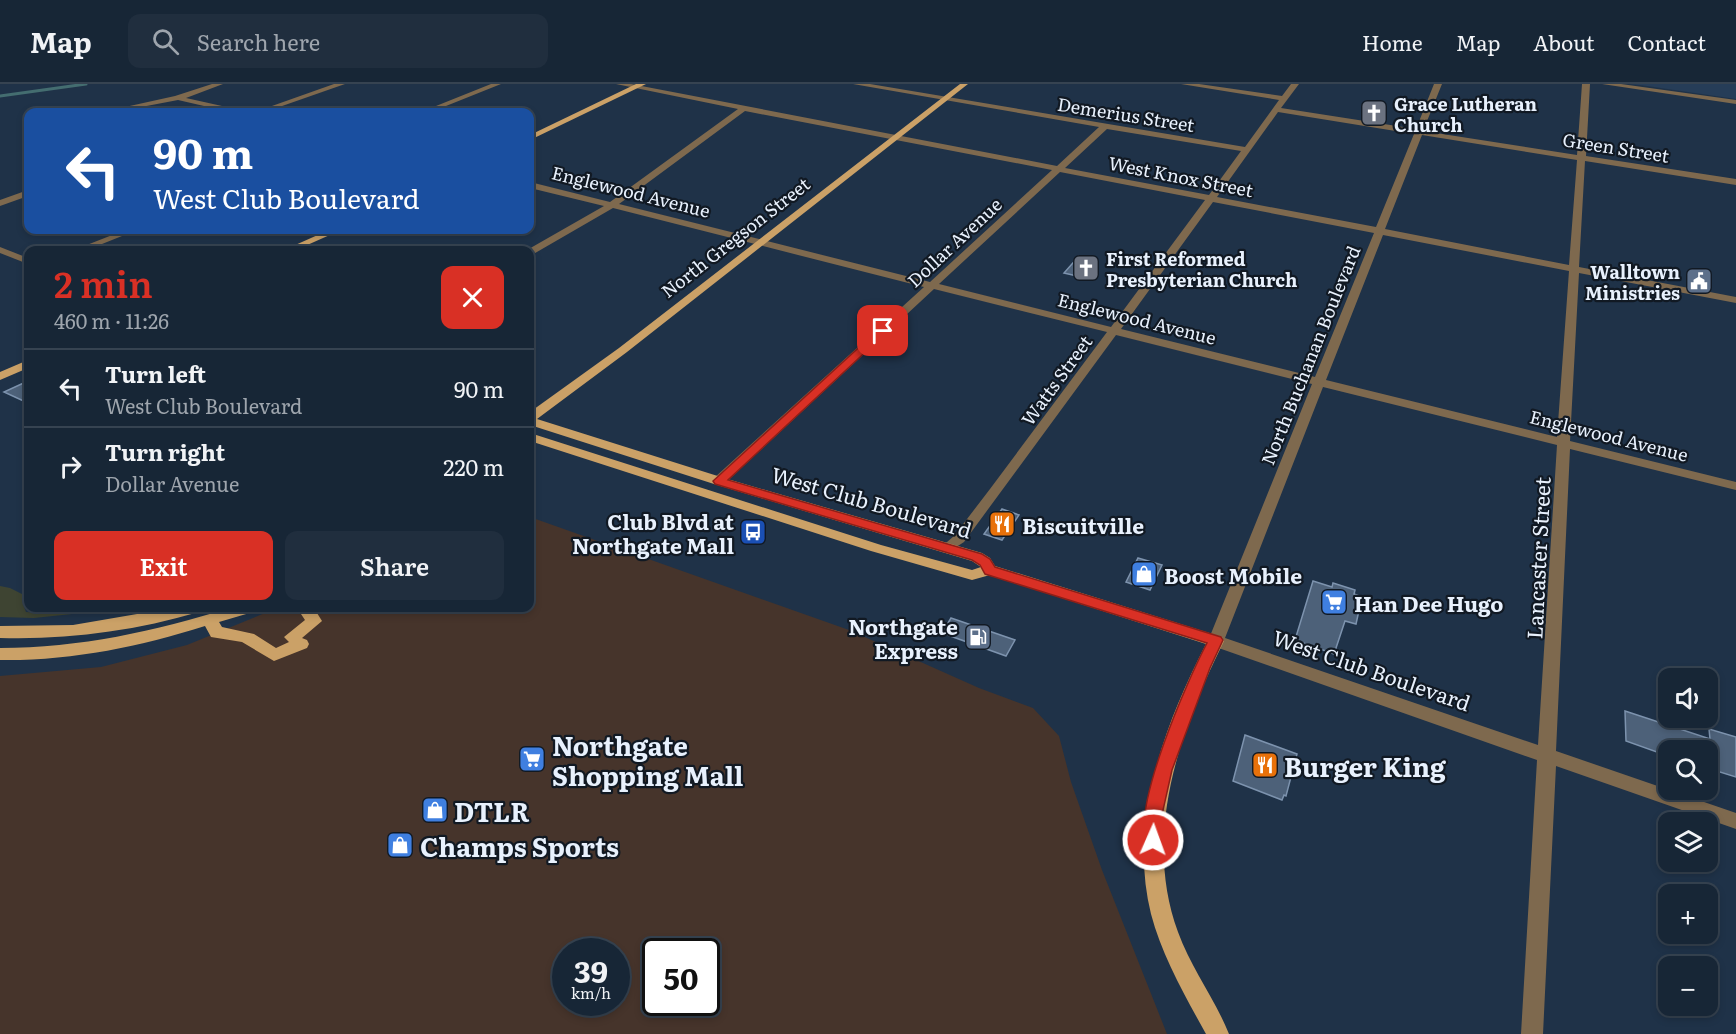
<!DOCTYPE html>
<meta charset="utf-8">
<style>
:root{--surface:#172636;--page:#202e3e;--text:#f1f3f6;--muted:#9ea5ad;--line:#364351;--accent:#d93025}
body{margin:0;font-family:Literata,serif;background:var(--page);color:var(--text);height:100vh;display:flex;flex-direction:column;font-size:22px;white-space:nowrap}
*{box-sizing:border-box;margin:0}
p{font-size:20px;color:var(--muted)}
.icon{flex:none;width:33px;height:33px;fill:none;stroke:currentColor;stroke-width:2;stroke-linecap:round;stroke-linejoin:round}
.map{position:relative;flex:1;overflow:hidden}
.panel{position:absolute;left:24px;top:162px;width:510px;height:366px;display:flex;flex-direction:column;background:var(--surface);border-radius:12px;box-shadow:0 3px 9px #0003,0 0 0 2px var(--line)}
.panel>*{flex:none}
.guide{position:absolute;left:24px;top:24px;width:510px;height:126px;border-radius:12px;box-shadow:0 3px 9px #0003,0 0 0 2px var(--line);background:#1a4fa0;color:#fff;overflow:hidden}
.fabs{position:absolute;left:1658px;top:584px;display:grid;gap:12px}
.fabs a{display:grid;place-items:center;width:60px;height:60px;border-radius:12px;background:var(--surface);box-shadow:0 3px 9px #0003,0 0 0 2px var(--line);font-size:30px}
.speed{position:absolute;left:552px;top:854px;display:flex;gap:12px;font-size:30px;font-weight:700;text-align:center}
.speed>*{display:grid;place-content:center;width:78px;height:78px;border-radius:50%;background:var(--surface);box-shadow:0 3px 9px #0003,0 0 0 2px var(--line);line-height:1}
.speed small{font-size:15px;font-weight:400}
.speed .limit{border:3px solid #111;border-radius:9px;background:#fff;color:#111}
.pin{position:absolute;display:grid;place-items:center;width:51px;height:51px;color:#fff;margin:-26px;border-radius:12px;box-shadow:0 3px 9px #0006}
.me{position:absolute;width:66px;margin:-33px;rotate:2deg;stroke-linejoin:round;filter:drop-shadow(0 0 4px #0008)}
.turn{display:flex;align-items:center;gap:21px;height:126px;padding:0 30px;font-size:27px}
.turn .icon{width:78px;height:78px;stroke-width:2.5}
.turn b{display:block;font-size:42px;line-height:51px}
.round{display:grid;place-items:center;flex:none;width:63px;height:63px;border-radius:12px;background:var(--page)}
.overview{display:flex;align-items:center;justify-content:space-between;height:102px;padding:0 30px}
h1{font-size:36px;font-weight:600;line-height:45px;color:var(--accent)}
.button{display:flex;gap:12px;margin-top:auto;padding:12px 30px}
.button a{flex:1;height:69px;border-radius:12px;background:var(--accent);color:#fff;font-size:24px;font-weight:600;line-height:69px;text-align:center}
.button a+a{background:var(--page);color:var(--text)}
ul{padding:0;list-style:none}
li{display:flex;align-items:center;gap:18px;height:78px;padding:0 30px;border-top:2px solid var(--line)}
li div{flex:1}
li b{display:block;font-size:22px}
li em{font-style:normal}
header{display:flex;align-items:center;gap:36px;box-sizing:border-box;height:84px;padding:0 30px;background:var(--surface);border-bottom:2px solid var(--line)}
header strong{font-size:28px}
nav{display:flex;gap:33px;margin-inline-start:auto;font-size:21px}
.search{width:420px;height:54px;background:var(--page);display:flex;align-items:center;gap:15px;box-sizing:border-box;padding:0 21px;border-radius:12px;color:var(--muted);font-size:22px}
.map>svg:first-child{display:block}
.commercial{fill:#46342b;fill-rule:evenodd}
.built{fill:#263d58}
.green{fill:#3e4432}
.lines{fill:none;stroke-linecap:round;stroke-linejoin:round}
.stream{stroke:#446d70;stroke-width:3}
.building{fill:#4d6179;stroke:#7d93ae;stroke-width:1.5}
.minor{fill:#7e694e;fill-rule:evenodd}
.major{fill:#cba167;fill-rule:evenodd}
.route{fill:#d93025;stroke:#8d1f18;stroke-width:1.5}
.labels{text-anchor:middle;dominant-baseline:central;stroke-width:4.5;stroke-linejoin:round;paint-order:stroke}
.far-poi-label{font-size:18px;font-weight:bold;fill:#e8f1fd;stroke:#111923;text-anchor:start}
.far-street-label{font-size:18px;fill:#e8f1fd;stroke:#111923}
.street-label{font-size:21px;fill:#e8f1fd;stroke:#111923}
.poi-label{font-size:21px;font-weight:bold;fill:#e8f1fd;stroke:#111923;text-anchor:start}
.near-poi-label{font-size:26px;font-weight:bold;fill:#e8f1fd;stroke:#111923;text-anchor:start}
</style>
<header>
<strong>Map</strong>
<div class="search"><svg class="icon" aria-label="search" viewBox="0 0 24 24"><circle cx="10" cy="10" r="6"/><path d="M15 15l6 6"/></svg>Search here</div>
<nav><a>Home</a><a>Map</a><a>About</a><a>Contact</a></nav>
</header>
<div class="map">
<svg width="1736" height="950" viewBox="0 0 1736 950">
<rect width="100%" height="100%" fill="#1f3248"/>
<path class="commercial" d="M 530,433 L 849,546 L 979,604 L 1033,624 L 1059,652 L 1071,698 L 1102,786 L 1167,950 L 0,950 L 0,592 L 101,583 L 187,561 L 277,524 L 530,524 ZM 566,867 L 616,867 L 616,918 L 566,918 ZM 656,867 L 706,867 L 706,918 L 656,918 Z"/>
<path class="built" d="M 1628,0 L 1736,0 L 1736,15 L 1640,1 Z"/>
<path class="green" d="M 0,502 L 10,504 L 24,511 L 23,520 L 26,528 L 72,530 L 34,534 L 0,533 Z"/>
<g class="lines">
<path class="stream" d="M 0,12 L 86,0"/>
</g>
<g class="building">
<path d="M 1079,172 L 1096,176 L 1081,193 L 1064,189 Z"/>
<path d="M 28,297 L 28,319 L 4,308 Z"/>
<path d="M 1002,425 L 1019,431 L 1002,456 L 984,450 Z"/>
<path d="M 1138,474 L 1162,481 L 1150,506 L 1126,498 Z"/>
<path d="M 1313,497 L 1332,503 L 1333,499 L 1355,506 L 1354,510 L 1362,513 L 1356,540 L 1345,537 L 1334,570 L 1295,556 Z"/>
<path d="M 951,534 L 1015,556 L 1006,572 L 942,549 Z"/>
<path d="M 1625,627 L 1710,655 L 1709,645 L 1736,653 L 1736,693 L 1707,684 L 1707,666 L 1668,666 L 1668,672 L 1626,657 Z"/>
<path d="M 1245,651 L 1297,670 L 1286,712 L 1284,711 L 1282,716 L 1233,697 Z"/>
</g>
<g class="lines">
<g class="minor">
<path d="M 212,0 L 223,0 L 186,14 L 240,26 L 240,28 L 230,28 L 178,16 L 115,28 L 107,27 L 175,12 Z"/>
<path d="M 334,0 L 345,0 L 265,28 L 255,28 Z"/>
<path d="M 491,0 L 501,0 L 431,28 L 421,28 Z"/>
<path d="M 616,0 L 631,0 L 1057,82 L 1099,43 L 853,0 L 870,0 L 1245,63 L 1279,16 L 1181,0 L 1199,0 L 1282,12 L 1291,0 L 1299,0 L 1281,24 L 1416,45 L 1434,0 L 1442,0 L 1423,47 L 1577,71 L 1582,0 L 1590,0 L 1586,72 L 1736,95 L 1736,101 L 1585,77 L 1579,183 L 1736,213 L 1736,219 L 1579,189 L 1570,357 L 1736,398 L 1736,406 L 1570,365 L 1556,667 L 1736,729 L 1736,745 L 1556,682 L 1543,950 L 1521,950 L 1537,676 L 1210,561 L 1208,557 L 1312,300 L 1116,251 L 964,458 L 947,469 L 942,467 L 940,464 L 954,452 L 990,405 L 1107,248 L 934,205 L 724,400 L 714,400 L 712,397 L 714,394 L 924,203 L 613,124 L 530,172 L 530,166 L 527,166 L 604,122 L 530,104 L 530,98 L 610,118 L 738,25 ZM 745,27 L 1052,86 L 930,198 L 619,120 ZM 1278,28 L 1414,50 L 1376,143 L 1217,113 ZM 1107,45 L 1241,67 L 1209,111 L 1065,84 ZM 1422,51 L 1577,76 L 1569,181 L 1385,145 ZM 1060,88 L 1205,116 L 1111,243 L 939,200 ZM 1213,118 L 1374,149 L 1315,293 L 1121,245 ZM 1383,151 L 1569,187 L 1557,353 L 1326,296 ZM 1323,303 L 1557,361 L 1538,661 L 1225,554 Z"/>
<path d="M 1602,0 L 1621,0 L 1736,16 L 1736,20 Z"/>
<path d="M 28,106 L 28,112 L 0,122 L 0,116 Z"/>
<path d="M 125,146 L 137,146 L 87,166 L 74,166 Z"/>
<path d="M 0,163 L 28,174 L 28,180 L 0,169 Z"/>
</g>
<g class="major">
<path d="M 636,0 L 646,0 L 530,56 L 530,51 Z"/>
<path d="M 960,0 L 968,0 L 627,268 L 537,335 L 724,394 L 982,469 L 990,474 L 995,482 L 1222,553 L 1224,557 C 1180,646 1142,750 1178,848 C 1191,884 1215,915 1229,950 L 1206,950 C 1185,912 1162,872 1151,830 C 1128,737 1164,642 1206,560 L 990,491 L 972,496 L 871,467 L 530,357 L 530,349 L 881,461 L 972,486 L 981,483 L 972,477 L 714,400 L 530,341 L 530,328 L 619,264 Z"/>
<path d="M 329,146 L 341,146 L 296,166 L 284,166 Z"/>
<path d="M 28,276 L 28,284 L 0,296 L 0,288 Z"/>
<path d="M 172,524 L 201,524 L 199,528 C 134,547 67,556 0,554 L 0,542 L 73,541 Z"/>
<path d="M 230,524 L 255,524 L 253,528 L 219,538 L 222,543 L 254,550 L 276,564 L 289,558 L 284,553 L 305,536 L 301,530 L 301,524 L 317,524 L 317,529 L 322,537 L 302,554 L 307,556 L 309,560 L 307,564 L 274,577 L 242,558 L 211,553 L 205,542 C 138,563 71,577 0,576 L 0,564 C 80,564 155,547 230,524 Z"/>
</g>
</g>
<path class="route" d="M 879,245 L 888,247 L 728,396 L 982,470 L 990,475 L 995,483 L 1221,553 L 1223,556 L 1210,584 L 1172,686 L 1161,735 L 1162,756 L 1159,762 L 1153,764 L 1147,762 C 1130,726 1188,595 1207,559 L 985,490 L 980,481 L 972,476 L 715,400 L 713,397 Z"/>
<defs>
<symbol id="church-square" viewBox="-11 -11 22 22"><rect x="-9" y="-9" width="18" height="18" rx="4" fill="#6b7280" stroke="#111923"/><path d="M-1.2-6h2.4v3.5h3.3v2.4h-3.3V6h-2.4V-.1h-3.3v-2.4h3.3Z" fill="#fff"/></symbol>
<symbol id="civic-square" viewBox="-11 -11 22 22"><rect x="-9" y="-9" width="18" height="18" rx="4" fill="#5c6f8a" stroke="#111923"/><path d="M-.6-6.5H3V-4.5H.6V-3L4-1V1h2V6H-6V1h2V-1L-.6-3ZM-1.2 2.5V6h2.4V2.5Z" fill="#fff"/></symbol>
<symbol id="restaurant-square" viewBox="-11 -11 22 22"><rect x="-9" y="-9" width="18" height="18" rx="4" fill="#e8710a" stroke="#111923"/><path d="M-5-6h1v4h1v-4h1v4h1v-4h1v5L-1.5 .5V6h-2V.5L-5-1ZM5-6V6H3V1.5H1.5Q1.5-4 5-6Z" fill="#fff"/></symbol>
<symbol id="bus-square" viewBox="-11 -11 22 22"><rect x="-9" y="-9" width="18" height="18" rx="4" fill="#1a4fb4" stroke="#111923"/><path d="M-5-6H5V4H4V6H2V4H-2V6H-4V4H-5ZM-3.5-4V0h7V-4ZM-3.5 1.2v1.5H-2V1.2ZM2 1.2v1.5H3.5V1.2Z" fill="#fff"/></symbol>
<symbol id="shop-square" viewBox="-11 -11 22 22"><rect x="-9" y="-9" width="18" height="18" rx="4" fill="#3f7fe0" stroke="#111923"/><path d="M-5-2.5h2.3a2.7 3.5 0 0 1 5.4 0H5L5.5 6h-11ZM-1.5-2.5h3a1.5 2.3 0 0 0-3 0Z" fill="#fff"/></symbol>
<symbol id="supermarket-square" viewBox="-11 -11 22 22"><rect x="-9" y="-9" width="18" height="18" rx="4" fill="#3f7fe0" stroke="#111923"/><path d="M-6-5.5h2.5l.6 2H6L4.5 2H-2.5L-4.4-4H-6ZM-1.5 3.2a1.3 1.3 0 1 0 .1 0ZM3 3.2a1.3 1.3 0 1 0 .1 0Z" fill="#fff"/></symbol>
<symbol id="fuel-square" viewBox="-11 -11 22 22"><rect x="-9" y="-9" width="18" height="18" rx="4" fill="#5c6f8a" stroke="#111923"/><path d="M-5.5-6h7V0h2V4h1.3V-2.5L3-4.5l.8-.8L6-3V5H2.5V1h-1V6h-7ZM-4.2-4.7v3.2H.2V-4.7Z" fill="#fff"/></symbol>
</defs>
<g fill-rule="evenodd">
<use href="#church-square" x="1359" y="14" width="30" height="30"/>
<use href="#church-square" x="1071" y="169" width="30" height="30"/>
<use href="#civic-square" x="1684" y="182" width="30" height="30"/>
<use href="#restaurant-square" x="987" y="425" width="30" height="30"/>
<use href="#bus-square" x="738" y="433" width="30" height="30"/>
<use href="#shop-square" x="1129" y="475" width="30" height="30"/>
<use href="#supermarket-square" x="1319" y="503" width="30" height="30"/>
<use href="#fuel-square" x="963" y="538" width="30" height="30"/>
<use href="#supermarket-square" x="517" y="660" width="30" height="30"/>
<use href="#restaurant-square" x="1250" y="666" width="30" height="30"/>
<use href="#shop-square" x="420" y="711" width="30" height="30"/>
<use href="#shop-square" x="385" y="746" width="30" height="30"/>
</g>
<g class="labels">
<g class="far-poi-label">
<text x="1394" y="19">Grace Lutheran<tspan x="1394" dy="21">Church</tspan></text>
<text x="1106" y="174">First Reformed<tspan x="1106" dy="21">Presbyterian Church</tspan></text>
<text x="1680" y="187" text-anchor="end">Walltown<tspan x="1680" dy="21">Ministries</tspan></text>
</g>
<g class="far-street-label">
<text transform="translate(1126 30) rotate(9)">Demerius Street</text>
<text transform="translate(1616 63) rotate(9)">Green Street</text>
<text transform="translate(1181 92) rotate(11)">West Knox Street</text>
<text transform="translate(631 107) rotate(14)">Englewood Avenue</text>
<text transform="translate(735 153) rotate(-38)">North Gregson Street</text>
<text transform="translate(954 158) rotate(-43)">Dollar Avenue</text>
<text transform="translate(1137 234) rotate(14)">Englewood Avenue</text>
<text transform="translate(1310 271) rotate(-68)">North Buchanan Boulevard</text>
<text transform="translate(1056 296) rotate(-54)">Watts Street</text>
<text transform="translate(1609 351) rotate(14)">Englewood Avenue</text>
</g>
<g class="street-label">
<text transform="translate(872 417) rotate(16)">West Club Boulevard</text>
<text transform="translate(1537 474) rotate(-87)">Lancaster Street</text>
<text transform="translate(1372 585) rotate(19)">West Club Boulevard</text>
</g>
<g class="poi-label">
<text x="734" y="436" text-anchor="end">Club Blvd at<tspan x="734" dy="24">Northgate Mall</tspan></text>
<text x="1022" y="440">Biscuitville</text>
<text x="1164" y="490">Boost Mobile</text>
<text x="1354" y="518">Han Dee Hugo</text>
<text x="958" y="541" text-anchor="end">Northgate<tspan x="958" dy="24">Express</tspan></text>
</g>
<g class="near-poi-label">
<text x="552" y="660">Northgate<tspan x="552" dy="30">Shopping Mall</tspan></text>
<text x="1284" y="681">Burger King</text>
<text x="454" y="726">DTLR</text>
<text x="420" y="761">Champs Sports</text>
</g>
</g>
</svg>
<div class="fabs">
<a><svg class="icon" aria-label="sound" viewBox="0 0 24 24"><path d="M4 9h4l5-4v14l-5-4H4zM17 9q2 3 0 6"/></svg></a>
<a><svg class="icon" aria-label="search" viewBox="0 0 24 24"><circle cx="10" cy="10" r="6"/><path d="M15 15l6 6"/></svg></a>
<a><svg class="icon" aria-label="layers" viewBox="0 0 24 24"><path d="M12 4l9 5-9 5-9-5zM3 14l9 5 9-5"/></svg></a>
<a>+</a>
<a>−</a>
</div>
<div class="speed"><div>39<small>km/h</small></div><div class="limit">50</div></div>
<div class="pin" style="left:883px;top:247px;background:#d93025"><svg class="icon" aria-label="arrive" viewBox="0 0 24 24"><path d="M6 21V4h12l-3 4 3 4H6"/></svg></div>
<svg class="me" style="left:1153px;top:756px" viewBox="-20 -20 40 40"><circle r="17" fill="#d93025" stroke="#fff" stroke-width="3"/><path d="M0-11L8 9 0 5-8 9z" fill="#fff"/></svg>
<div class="guide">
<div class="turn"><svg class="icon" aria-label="left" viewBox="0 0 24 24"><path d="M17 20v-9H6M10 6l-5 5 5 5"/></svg><div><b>90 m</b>West Club Boulevard</div></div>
</div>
<section class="panel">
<div class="overview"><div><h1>2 min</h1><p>460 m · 11:26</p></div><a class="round" style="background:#d93025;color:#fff"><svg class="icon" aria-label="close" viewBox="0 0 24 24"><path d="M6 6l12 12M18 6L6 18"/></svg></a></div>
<ul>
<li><svg class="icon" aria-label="left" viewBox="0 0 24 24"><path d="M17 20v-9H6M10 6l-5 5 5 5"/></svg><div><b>Turn left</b><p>West Club Boulevard</p></div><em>90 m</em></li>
<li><svg class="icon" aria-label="right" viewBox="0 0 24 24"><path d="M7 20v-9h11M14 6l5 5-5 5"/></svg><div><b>Turn right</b><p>Dollar Avenue</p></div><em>220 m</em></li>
</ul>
<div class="button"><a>Exit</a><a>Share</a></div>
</section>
</div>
